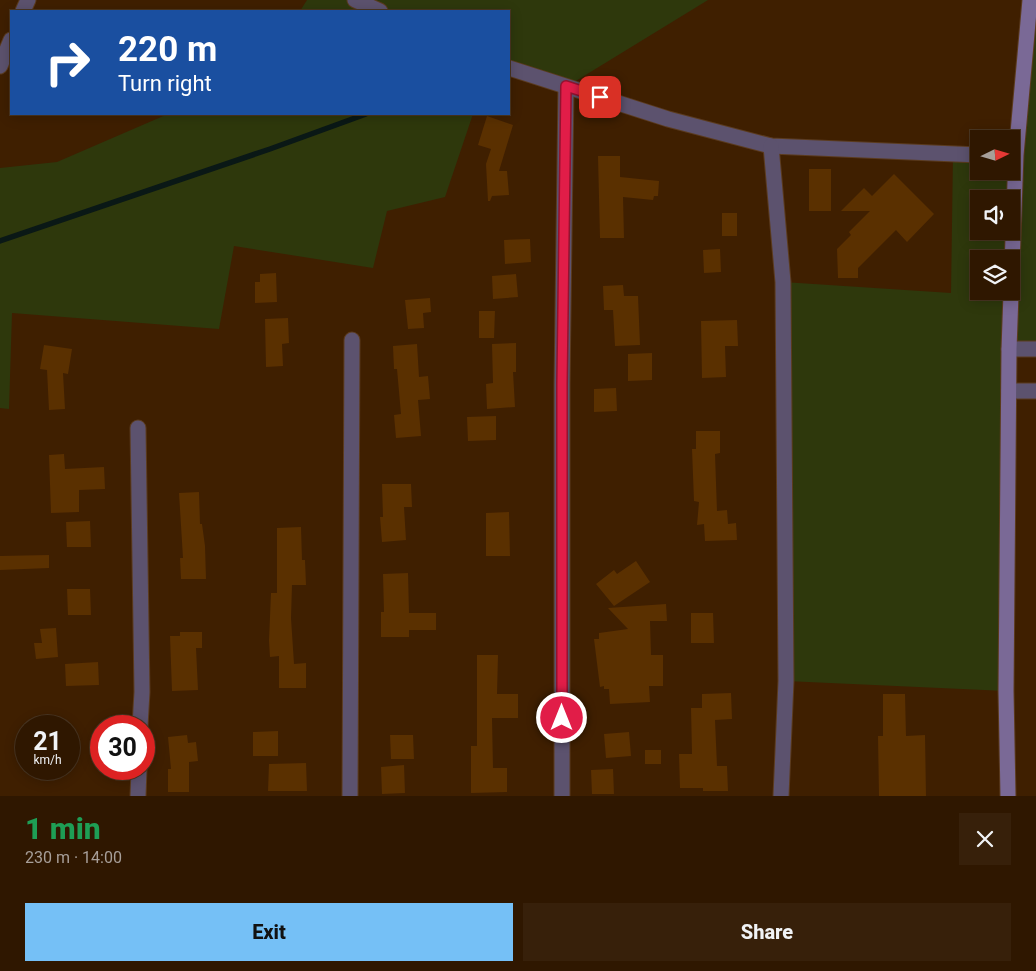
<!DOCTYPE html>
<meta charset="utf-8">
<style>
:root{--surface:#2f1700;--page:#37200a;--text:#f1f3f6;--muted:#a79f99;--line:#4a3622;--accent:#75c0f6}
body{margin:0;font-family:Roboto,sans-serif;background:var(--page);color:var(--text);height:100vh;display:flex;flex-direction:column;font-size:19px;white-space:nowrap}
*{box-sizing:border-box;margin:0}
p{font-size:16px;color:var(--muted)}
.icon{flex:none;width:28px;height:28px;fill:none;stroke:currentColor;stroke-width:2;stroke-linecap:round;stroke-linejoin:round}
.map{position:relative;height:796px;overflow:hidden}
.details{display:flex;flex-direction:column;background:var(--surface);flex:1}
.details>*{flex:none}
.guide{position:absolute;left:10px;top:10px;width:500px;height:105px;border-radius:0px;box-shadow:0 2px 12px #0003,0 0 0 1px var(--line);background:#1a4fa0;color:#fff;overflow:hidden}
.needle{width:32px;rotate:85deg}
.controls{position:absolute;left:970px;top:130px;display:grid;gap:10px}
.controls a{display:grid;place-items:center;width:50px;height:50px;border-radius:0px;background:var(--surface);box-shadow:0 2px 12px #0003,0 0 0 1px var(--line);font-size:25px}
.speed{position:absolute;left:15px;top:715px;display:flex;gap:10px;font-size:25px;font-weight:700;text-align:center}
.speed>*{display:grid;place-content:center;width:65px;height:65px;border-radius:50%;background:var(--surface);box-shadow:0 2px 12px #0003,0 0 0 1px var(--line);line-height:1}
.speed small{font-size:12px;font-weight:400}
.speed .limit{border:8px solid #d22;background:#fff;color:#111}
.pin{position:absolute;display:grid;place-items:center;width:42px;height:42px;color:#fff;margin:-21px;border-radius:10px;box-shadow:0 2px 8px #0006}
.me{position:absolute;width:55px;margin:-28px;rotate:0deg;stroke-linejoin:round;filter:drop-shadow(0 0 4px #0008)}
.turn{display:flex;align-items:center;gap:18px;height:105px;padding:0 25px;font-size:22px}
.turn .icon{width:65px;height:65px;stroke-width:2.5}
.turn b{display:block;font-size:35px;line-height:42px}
.round{display:grid;place-items:center;flex:none;width:52px;height:52px;border-radius:0px;background:var(--page)}
.summary{display:flex;align-items:center;justify-content:space-between;height:85px;padding:0 25px}
h1{font-size:30px;font-weight:800;line-height:38px;color:#1e9e55}
.button{display:flex;gap:10px;margin-top:auto;padding:10px 25px}
.button a{flex:1;height:58px;border-radius:0px;background:var(--accent);color:#111;font-size:20px;font-weight:800;line-height:58px;text-align:center}
.button a+a{background:var(--page);color:var(--text)}
.map>svg:first-child{display:block}
.green{fill:#2e380c;fill-rule:evenodd}
.lines{fill:none;stroke-linecap:round;stroke-linejoin:round}
.stream{stroke:#0a1816;stroke-width:5.5}
.building{fill:#5a3000}
.street-casing{stroke:#5b3b1e;stroke-width:17}
.secondary-casing{stroke:#5b3b1e;stroke-width:17}
.street{stroke:#5c526e;stroke-width:15}
.secondary{stroke:#7a6996;stroke-width:15}
.route-casing{stroke:#92132f;stroke-width:12}
.route{stroke:#e11d48;stroke-width:9}
</style>
<div class="map">
<svg width="1036" height="796" viewBox="0 0 1036 796">
<rect width="100%" height="100%" fill="#3f1f00"/>
<g class="green">
<path d="M 307,0 L 708,0 L 566,87 L 509,68 L 509,11 L 300,11 Z"/>
<path d="M 1036,0 L 1036,349 L 1010,349 L 1006,691 L 786,681 L 783,282 L 951,293 L 953,154 L 979,155 L 979,171 L 1011,171 ZM 979,199 L 1011,199 L 1011,231 L 979,231 ZM 979,259 L 1011,259 L 1011,291 L 979,291 Z"/>
<path d="M 168,114 L 473,114 L 445,197 L 387,211 L 373,268 L 234,246 L 219,329 L 12,313 L 9,409 L 0,408 L 0,168 L 57,162 Z"/>
</g>
<g class="lines">
<path class="stream" d="M 0,241 L 270,149 L 366,114"/>
</g>
<g class="building">
<path d="M 487,116 L 513,125 L 499,171 L 507,171 L 509,195 L 492,196 L 490,201 L 488,201 L 486,164 L 491,149 L 478,145 Z"/>
<path d="M 598,156 L 620,156 L 620,177 L 659,181 L 658,196 L 654,196 L 653,200 L 623,197 L 624,238 L 600,238 Z"/>
<rect x="809" y="169" width="22" height="42"/>
<path d="M 894,174 L 934,214 L 907,242 L 896,230 L 858,268 L 858,278 L 838,278 L 837,249 L 851,235 L 849,232 L 870,211 L 841,211 L 864,188 L 872,196 Z"/>
<rect x="722" y="213" width="15" height="23"/>
<path d="M 530,239 L 531,262 L 505,264 L 504,240 Z"/>
<path d="M 720,249 L 721,272 L 704,273 L 703,250 Z"/>
<path d="M 276,273 L 277,302 L 255,303 L 255,282 L 260,282 L 260,274 Z"/>
<path d="M 516,274 L 518,297 L 493,299 L 492,276 Z"/>
<path d="M 623,285 L 624,296 L 638,296 L 640,345 L 615,346 L 613,310 L 604,310 L 603,286 Z"/>
<path d="M 430,298 L 431,312 L 423,313 L 424,328 L 408,329 L 405,300 Z"/>
<path d="M 479,311 L 495,311 L 494,338 L 479,338 Z"/>
<path d="M 288,318 L 289,343 L 282,344 L 283,366 L 266,367 L 265,319 Z"/>
<path d="M 737,320 L 738,346 L 725,346 L 726,377 L 702,378 L 701,321 Z"/>
<path d="M 516,343 L 516,372 L 513,372 L 515,407 L 487,409 L 486,384 L 493,383 L 492,344 Z"/>
<path d="M 417,344 L 419,377 L 428,376 L 430,399 L 418,400 L 421,436 L 396,438 L 394,415 L 401,414 L 397,369 L 394,369 L 393,346 Z"/>
<path d="M 44,345 L 72,349 L 68,374 L 63,373 L 65,409 L 49,410 L 47,370 L 40,369 Z"/>
<path d="M 652,353 L 652,380 L 628,381 L 628,354 Z"/>
<path d="M 616,388 L 617,411 L 594,412 L 594,389 Z"/>
<path d="M 496,416 L 496,440 L 468,441 L 467,417 Z"/>
<path d="M 696,431 L 720,431 L 720,453 L 715,454 L 717,511 L 727,510 L 728,524 L 736,523 L 737,540 L 705,541 L 704,524 L 697,525 L 699,502 L 694,501 L 692,449 L 696,449 Z"/>
<path d="M 64,454 L 65,469 L 104,467 L 105,489 L 79,490 L 79,512 L 51,513 L 49,455 Z"/>
<path d="M 382,484 L 411,484 L 412,507 L 404,507 L 406,540 L 382,542 L 380,517 L 383,517 Z"/>
<path d="M 199,492 L 200,524 L 202,524 L 205,546 L 206,579 L 181,579 L 180,558 L 183,558 L 179,493 Z"/>
<path d="M 509,512 L 510,556 L 486,556 L 486,513 Z"/>
<path d="M 90,521 L 91,547 L 67,547 L 66,522 Z"/>
<path d="M 301,527 L 302,560 L 305,560 L 306,585 L 292,585 L 291,618 L 294,664 L 306,663 L 306,688 L 279,688 L 279,656 L 270,657 L 269,641 L 271,593 L 277,593 L 277,528 Z"/>
<path d="M 49,555 L 49,568 L 0,570 L 0,556 Z"/>
<path d="M 636,561 L 650,582 L 614,606 L 596,584 L 614,570 L 617,574 Z"/>
<path d="M 408,573 L 409,613 L 436,613 L 436,630 L 409,630 L 409,637 L 381,637 L 381,612 L 384,612 L 383,574 Z"/>
<path d="M 67,589 L 90,589 L 91,615 L 68,615 Z"/>
<path d="M 666,604 L 667,621 L 650,621 L 651,655 L 663,655 L 663,686 L 649,686 L 650,702 L 610,704 L 609,689 L 604,689 L 604,686 L 600,687 L 594,639 L 599,639 L 599,633 L 628,629 L 608,608 Z"/>
<path d="M 691,613 L 713,613 L 714,643 L 691,643 Z"/>
<path d="M 56,628 L 58,657 L 36,659 L 34,643 L 42,643 L 40,629 Z"/>
<path d="M 180,632 L 202,632 L 202,648 L 196,648 L 198,690 L 172,691 L 170,636 L 180,636 Z"/>
<path d="M 477,655 L 498,655 L 497,694 L 518,694 L 518,718 L 492,718 L 493,768 L 507,768 L 507,792 L 471,793 L 471,746 L 477,746 Z"/>
<path d="M 98,662 L 99,685 L 66,686 L 65,664 Z"/>
<path d="M 731,693 L 732,719 L 715,720 L 717,766 L 727,766 L 728,791 L 703,791 L 703,788 L 680,788 L 679,754 L 692,754 L 691,708 L 702,708 L 702,694 Z"/>
<path d="M 883,694 L 905,694 L 906,736 L 925,735 L 926,796 L 879,796 L 878,736 L 883,736 Z"/>
<path d="M 278,731 L 278,756 L 253,756 L 253,732 Z"/>
<path d="M 629,732 L 631,756 L 606,758 L 604,734 Z"/>
<path d="M 187,735 L 188,743 L 196,742 L 198,761 L 189,762 L 189,792 L 168,792 L 168,769 L 171,769 L 168,737 Z"/>
<path d="M 390,735 L 413,735 L 414,759 L 391,759 Z"/>
<rect x="645" y="750" width="16" height="14"/>
<path d="M 306,763 L 307,791 L 268,791 L 269,764 Z"/>
<path d="M 404,765 L 405,793 L 382,794 L 381,767 Z"/>
<path d="M 613,769 L 614,794 L 592,794 L 591,770 Z"/>
</g>
<g class="lines">
<defs>
<g id="street">
<path d="M 355,0 L 380,11"/>
<path d="M 23,11 L 28,0"/>
<path d="M 0,66 L 11,40"/>
<path d="M 509,68 L 668,119 L 771,146 L 979,155"/>
<path d="M 771,146 L 783,282 L 786,681 L 781,796"/>
<path d="M 1009,349 L 1036,349"/>
<path d="M 1009,391 L 1036,391"/>
<path d="M 138,428 L 142,692 L 140,726"/>
<path d="M 138,796 L 139,769"/>
<path d="M 350,796 L 352,340"/>
<path d="M 562,796 L 562,384 L 566,87"/>
</g>
<path id="secondary" d="M 1008,796 L 1006,691 L 1009,349 L 1016,155 L 1030,0"/>
</defs>
<use href="#street" class="street-casing"/>
<use href="#secondary" class="secondary-casing"/>
<use href="#street" class="street"/>
<use href="#secondary" class="secondary"/>
</g>
<g class="lines">
<defs>
<path id="route" d="M 562,718 L 562,384 L 566,86 L 600,97"/>
</defs>
<use href="#route" class="route-casing"/>
<use href="#route" class="route"/>
</g>
</svg>
<div class="controls">
<a><svg class="needle" viewBox="-14 -14 28 28"><path d="M0-13l5 13h-10z" fill="#e53935"/><path d="M0 13l5-13h-10z" fill="#a79f99"/></svg></a>
<a><svg class="icon" aria-label="sound" viewBox="0 0 24 24"><path d="M4 9h4l5-4v14l-5-4H4zM17 9q2 3 0 6"/></svg></a>
<a><svg class="icon" aria-label="layers" viewBox="0 0 24 24"><path d="M12 4l9 5-9 5-9-5zM3 14l9 5 9-5"/></svg></a>
</div>
<div class="speed"><div>21<small>km/h</small></div><div class="limit">30</div></div>
<div class="pin" style="left:600px;top:97px;background:#d93025"><svg class="icon" aria-label="arrive" viewBox="0 0 24 24"><path d="M6 21V4h12l-3 4 3 4H6"/></svg></div>
<svg class="me" style="left:562px;top:718px" viewBox="-20 -20 40 40"><circle r="17" fill="#e11d48" stroke="#fff" stroke-width="3"/><path d="M0-11L8 9 0 5-8 9z" fill="#fff"/></svg>
<div class="guide">
<div class="turn"><svg class="icon" aria-label="right" viewBox="0 0 24 24"><path d="M7 20v-9h11M14 6l5 5-5 5"/></svg><div><b>220 m</b>Turn right</div></div>
</div>
</div>
<section class="details">
<div class="summary"><div><h1>1 min</h1><p>230 m · 14:00</p></div><a class="round"><svg class="icon" aria-label="close" viewBox="0 0 24 24"><path d="M6 6l12 12M18 6L6 18"/></svg></a></div>
<div class="button"><a>Exit</a><a>Share</a></div>
</section>
